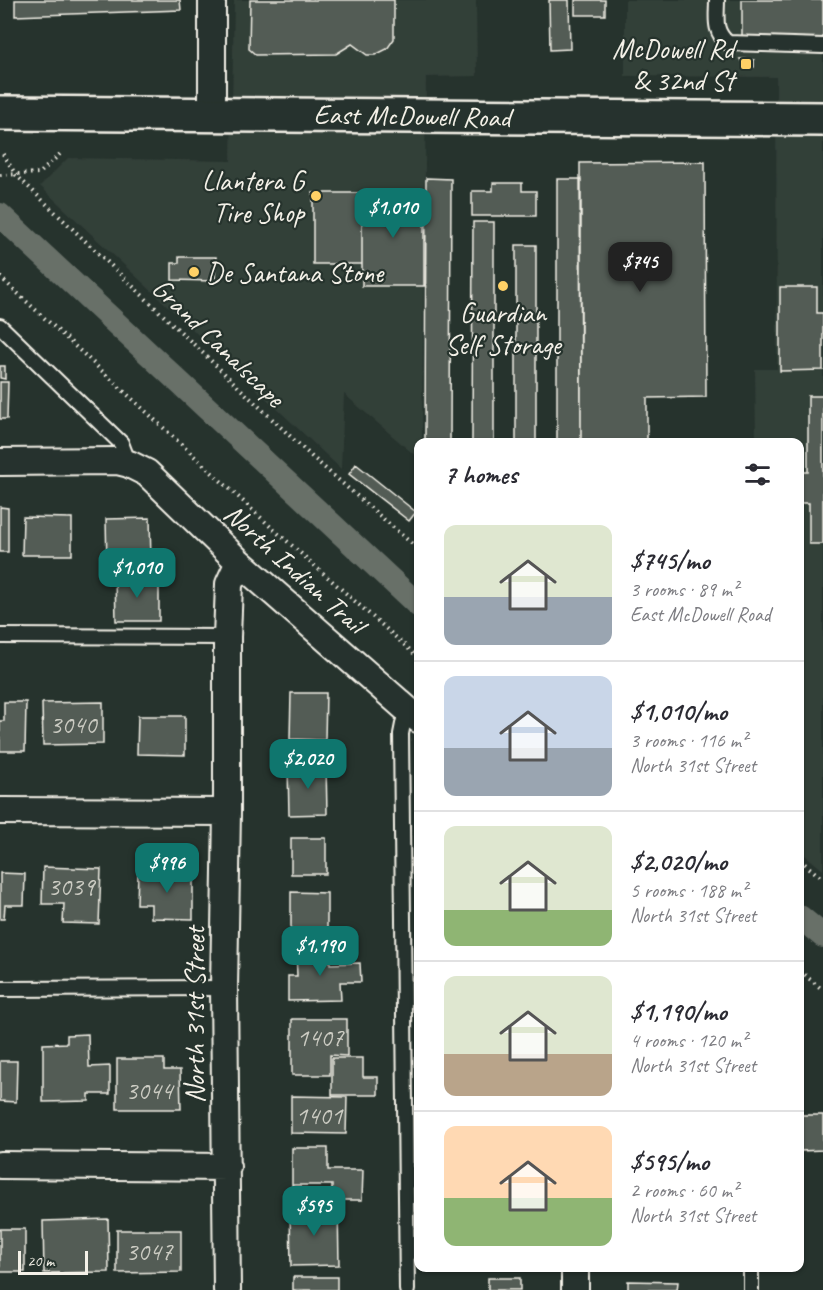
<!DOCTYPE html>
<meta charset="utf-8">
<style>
:root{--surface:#fff;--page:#f2f2f3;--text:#2b2b33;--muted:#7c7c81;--line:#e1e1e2;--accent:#0f766e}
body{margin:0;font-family:Caveat,sans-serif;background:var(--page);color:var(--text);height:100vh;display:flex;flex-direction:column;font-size:22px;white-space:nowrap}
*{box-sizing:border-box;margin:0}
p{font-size:20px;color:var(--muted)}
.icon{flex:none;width:33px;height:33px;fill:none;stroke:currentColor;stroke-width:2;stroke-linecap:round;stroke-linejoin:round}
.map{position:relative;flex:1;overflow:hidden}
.side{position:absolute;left:414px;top:438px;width:390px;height:834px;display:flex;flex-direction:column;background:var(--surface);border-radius:12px;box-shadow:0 2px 4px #0004}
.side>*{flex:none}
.scale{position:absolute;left:18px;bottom:15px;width:70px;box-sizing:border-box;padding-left:6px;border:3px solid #f4f1e8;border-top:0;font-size:16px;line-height:21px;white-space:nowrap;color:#f4f1e8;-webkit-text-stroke:4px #26332d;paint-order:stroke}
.price{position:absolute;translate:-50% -51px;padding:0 14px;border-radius:12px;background:var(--accent);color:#fff;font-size:20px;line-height:39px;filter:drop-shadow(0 2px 3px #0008)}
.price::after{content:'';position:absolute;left:50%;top:36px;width:18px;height:14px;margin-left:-9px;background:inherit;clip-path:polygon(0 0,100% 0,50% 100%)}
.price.selected{background:#222;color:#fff}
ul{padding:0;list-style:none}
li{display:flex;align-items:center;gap:18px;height:150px;padding:0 30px}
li+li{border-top:2px solid var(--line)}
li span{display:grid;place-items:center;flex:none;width:168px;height:120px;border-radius:12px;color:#555}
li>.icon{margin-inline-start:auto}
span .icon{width:72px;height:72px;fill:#fffc;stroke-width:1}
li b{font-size:26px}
h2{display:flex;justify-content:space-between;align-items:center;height:72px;padding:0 30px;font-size:26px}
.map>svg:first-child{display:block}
</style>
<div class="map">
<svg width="823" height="1290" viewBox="0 0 823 1290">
<rect width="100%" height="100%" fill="#26332d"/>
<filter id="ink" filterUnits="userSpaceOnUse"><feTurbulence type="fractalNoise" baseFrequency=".0167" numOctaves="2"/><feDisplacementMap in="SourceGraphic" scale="12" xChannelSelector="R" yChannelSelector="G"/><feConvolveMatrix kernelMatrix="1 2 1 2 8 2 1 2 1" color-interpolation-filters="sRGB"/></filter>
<g filter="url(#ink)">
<!-- built -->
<path fill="#333f39" d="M234 0H476L477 76 426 77 422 442H418V458L344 394 341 469 40 186 68 158 231 161Z
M625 0H823V870L800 851V442H756L755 369H777L776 77 625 76Z"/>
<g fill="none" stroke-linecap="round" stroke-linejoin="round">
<!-- canal -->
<path stroke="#676f68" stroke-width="24" d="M0 215 418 605
M800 917 823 936"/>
</g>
<!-- building -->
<path fill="#525c55" stroke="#f4f1e8" stroke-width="1.5" d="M15 0H180L181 10 15 16Z
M250 0H394V39L387 49 375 55H367L352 44 336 54 256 55 249 49Z
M549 0H569L570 49 550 50Z
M575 0H605V15H575Z
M742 0H823V39L742 40Z
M740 59 754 60V67L744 66Z
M705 162 706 397 647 398V442H581L580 163Z
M426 178 451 179 450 442H425Z
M557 179H581V442H557Z
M493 183H522V191H536V216H472V191H493Z
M424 192V286H362V193Z
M313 193H362V264H313Z
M473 222H494V442H472Z
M516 245H536V442H516Z
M179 257H216L215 281 172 280V263H179Z
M780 287H817V313H823V370L780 371Z
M0 366H5V379L0 378Z
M0 382H8L7 419H0Z
M808 396H823V544H809V503H800V460V472H808Z
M356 464 416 512 409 521 349 474Z
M0 507 8 508V552H0Z
M23 517 72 518V555H22Z
M150 518 151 562 107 563 106 519Z
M159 576V621H116L115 577Z
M291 693H326L325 740 290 739Z
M4 702H26L25 751H0V721H4Z
M103 702V744L43 745 42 703Z
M138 716H185V755L137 754Z
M326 765 327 814 289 815 288 766Z
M291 838H326V874H291Z
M43 867 101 869 99 924 63 923 64 904H42Z
M138 872H193V919L151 918V904H137Z
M0 873 25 874 24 905H5L4 919H0Z
M291 892 327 893V942H298V930H291Z
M296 951H330V964L360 963 361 982H340L341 1000 288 1001V976H297Z
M292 1019H347V1056L330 1055V1075H292Z
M88 1034 89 1067 110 1066V1094H89V1101L43 1102V1044L67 1043V1035Z
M332 1058H363V1077H378V1095H332Z
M117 1059H164V1070H180L181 1109H117Z
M0 1061H17L16 1102 0 1101Z
M291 1096 347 1097 346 1134 291 1133Z
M800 1115H823V1150L800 1151Z
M292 1148H328V1170H363L362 1200H332V1185H292Z
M412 1180H418V1204H413Z
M338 1208 339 1265 291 1266 290 1209Z
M108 1219 109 1272 44 1273 43 1221Z
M0 1229H25V1272H0Z
M117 1230H181V1272L117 1273Z
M293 1277H337V1290H293Z
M488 1278H520V1290H488Z
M628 1281 678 1282 677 1290H628Z"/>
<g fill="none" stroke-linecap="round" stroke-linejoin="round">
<!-- lane casing -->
<g stroke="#f4f1e8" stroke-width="18">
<path id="lane" d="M717 0C717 18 713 31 728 43L823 46
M0 326 121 443 129 464
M0 636 227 637
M406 709 401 734 407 1290
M0 989 224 988
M751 1290V1268"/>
</g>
<!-- street casing -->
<g stroke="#f4f1e8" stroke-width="30">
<path id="street" d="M212 114V0
M0 462 117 461 129 464 147 473 239 562 418 719
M0 811 227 812
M0 1165 227 1167
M227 1290 224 988 227 812V637L229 584 239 562
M575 1290V1268"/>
</g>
<!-- primary casing -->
<g stroke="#f4f1e8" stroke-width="38">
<path id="primary" d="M0 113 823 119"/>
</g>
<!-- path -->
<path stroke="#f4f1e8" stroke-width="4" stroke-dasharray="1.5 4.5" stroke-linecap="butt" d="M3 154 16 175 311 456 418 549
M0 175 40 173 60 154
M0 277 271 527 418 657
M800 860 823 879
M800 971 823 990"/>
<!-- lane -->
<use href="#lane" stroke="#26332d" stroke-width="14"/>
<!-- street -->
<use href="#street" stroke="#26332d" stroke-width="26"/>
<!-- primary -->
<use href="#primary" stroke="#26332d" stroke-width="33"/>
</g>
</g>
<!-- markers -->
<g fill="#ffd166" stroke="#26332d" stroke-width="2">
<rect x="740" y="58" width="12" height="12" rx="3"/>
<circle cx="316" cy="196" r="6"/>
<circle cx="194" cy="272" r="6"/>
<circle cx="503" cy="286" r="6"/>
</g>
<g text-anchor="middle" stroke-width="4.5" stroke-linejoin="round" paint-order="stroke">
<!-- number labels -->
<g font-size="26" fill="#ccccc3">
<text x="73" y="733">3040</text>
<text x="71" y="895">3039</text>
<text x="320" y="1046">1407</text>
<text x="149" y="1099">3044</text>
<text x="319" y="1124">1401</text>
<text x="149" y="1260">3047</text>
</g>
<!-- poi labels -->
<g font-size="28" fill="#f4f1e8" stroke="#26332d" text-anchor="end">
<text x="734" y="58">McDowell Rd<tspan x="734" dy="32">&amp; 32nd St</tspan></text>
<text x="304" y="190">Llantera G<tspan x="304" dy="32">Tire Shop</tspan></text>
<text x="206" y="282" text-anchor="start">De Santana Stone</text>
<text x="503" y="322" text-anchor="middle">Guardian<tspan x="503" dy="32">Self Storage</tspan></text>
</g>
<!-- street labels -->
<g font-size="28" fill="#f4f1e8" stroke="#26332d">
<text transform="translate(412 115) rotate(1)" y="10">East McDowell Road</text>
<text transform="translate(219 342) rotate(44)" y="10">Grand Canalscape</text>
<text transform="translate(295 568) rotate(42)" y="10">North Indian Trail</text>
<text transform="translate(194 1015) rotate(-90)" y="10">North 31st Street</text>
</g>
</g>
</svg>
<div class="scale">20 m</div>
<b class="price" style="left:393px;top:239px">$1,010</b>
<b class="price selected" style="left:640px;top:293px">$745</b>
<b class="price" style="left:137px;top:599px">$1,010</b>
<b class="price" style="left:308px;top:790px">$2,020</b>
<b class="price" style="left:167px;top:894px">$996</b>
<b class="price" style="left:320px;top:977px">$1,190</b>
<b class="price" style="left:314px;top:1237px">$595</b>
<section class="side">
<h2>7 homes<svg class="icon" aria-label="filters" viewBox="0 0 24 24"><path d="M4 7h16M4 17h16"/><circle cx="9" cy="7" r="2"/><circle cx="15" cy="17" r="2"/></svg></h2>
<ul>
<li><span style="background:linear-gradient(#dfe7d0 60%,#9aa5b1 0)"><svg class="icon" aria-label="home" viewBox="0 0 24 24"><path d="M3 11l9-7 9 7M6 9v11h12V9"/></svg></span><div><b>$745/mo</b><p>3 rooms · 89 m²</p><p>East McDowell Road</p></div></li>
<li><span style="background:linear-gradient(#c9d6e8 60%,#9aa5b1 0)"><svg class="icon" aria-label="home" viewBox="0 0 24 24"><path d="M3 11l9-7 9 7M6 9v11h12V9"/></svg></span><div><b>$1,010/mo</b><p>3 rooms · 116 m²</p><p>North 31st Street</p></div></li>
<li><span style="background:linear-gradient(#dfe7d0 70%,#8fb573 0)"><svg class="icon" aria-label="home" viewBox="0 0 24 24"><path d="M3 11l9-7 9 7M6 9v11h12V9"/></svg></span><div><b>$2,020/mo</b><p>5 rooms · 188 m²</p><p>North 31st Street</p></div></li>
<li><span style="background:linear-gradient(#dfe7d0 65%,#b9a48a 0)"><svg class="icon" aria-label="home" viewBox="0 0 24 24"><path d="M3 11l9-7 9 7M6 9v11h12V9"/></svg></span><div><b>$1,190/mo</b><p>4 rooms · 120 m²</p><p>North 31st Street</p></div></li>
<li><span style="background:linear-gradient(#ffd9b3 60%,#8fb573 0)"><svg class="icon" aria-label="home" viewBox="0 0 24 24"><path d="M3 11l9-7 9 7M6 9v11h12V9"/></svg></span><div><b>$595/mo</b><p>2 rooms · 60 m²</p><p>North 31st Street</p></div></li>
</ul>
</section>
</div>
